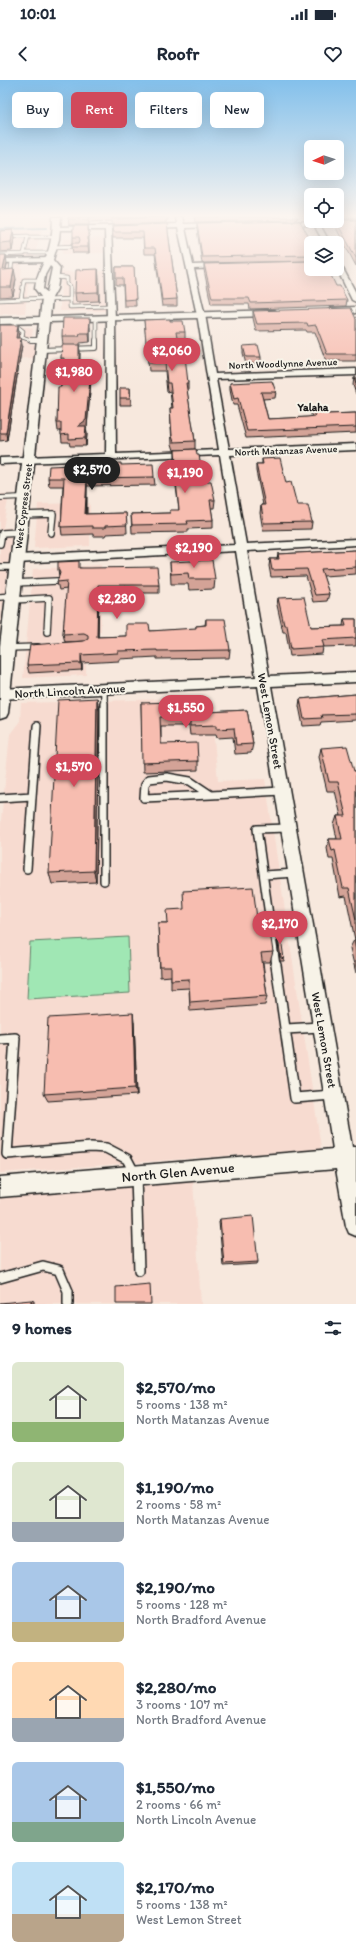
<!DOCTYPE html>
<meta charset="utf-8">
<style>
:root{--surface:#fff;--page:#f2f2f3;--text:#1f2937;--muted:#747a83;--accent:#d1495b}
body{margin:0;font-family:Itim,sans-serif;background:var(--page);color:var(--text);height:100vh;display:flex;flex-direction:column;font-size:15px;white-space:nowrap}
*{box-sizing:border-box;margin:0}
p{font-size:13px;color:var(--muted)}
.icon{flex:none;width:22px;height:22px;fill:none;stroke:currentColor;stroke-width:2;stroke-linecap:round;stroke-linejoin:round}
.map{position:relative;height:1224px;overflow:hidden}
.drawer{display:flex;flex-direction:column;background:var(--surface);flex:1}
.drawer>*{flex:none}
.top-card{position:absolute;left:12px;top:12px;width:332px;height:36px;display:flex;gap:8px}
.needle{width:26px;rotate:266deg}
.controls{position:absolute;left:304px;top:60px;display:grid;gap:8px}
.controls a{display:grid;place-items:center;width:40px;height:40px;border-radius:6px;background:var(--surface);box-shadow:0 4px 16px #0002;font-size:20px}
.price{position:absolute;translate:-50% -34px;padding:0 9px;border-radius:14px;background:var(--accent);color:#fff;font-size:13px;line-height:26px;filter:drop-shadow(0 1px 2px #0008)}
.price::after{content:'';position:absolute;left:50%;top:24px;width:12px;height:9px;margin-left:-6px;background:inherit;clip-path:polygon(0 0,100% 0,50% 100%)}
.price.current{background:#222;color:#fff}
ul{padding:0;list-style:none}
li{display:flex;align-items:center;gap:12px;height:100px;padding:0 12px}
li span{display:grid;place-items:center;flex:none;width:112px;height:80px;border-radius:6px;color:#555}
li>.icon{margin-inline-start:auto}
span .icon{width:48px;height:48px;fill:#fffc;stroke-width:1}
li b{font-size:17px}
h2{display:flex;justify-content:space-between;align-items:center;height:48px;padding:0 12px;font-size:17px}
.chip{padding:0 14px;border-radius:6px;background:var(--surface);box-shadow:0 4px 16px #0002;font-size:14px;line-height:36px}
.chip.current{background:var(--accent);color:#fff}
.status{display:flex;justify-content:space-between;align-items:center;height:28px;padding:0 20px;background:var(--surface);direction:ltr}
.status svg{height:11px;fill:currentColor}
header{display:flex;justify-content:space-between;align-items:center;height:52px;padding:0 12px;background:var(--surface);font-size:18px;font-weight:700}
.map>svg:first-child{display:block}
</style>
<div class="status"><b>10:01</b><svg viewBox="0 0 49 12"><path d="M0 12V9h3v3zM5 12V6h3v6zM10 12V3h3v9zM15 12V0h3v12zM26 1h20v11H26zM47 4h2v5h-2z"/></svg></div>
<header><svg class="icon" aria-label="back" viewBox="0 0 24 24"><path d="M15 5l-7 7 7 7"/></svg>Roofr<svg class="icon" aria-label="heart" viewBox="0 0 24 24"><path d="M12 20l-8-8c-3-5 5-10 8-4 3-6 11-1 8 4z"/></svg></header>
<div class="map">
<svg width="356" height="1224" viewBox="0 0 356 1224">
<rect width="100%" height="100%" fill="#f7e8dd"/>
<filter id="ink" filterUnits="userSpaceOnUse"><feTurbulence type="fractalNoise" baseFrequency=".025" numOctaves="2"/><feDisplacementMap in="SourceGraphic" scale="8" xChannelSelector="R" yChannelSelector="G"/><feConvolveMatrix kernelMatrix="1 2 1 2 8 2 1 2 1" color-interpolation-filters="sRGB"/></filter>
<g filter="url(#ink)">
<!-- built -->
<path fill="#f7dbd0" d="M33 137H53L52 144 50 147H31Z
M42 150 33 179 0 180V151Z
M107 158V173L62 174 63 159Z
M22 182 21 197H29L25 233 0 234V183Z
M108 191 109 231H60L61 192Z
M28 247 33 249 31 264H36L35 278 0 279V248Z
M0 414H9L3 448H13L0 547Z
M90 423V466L34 468 38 424Z
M101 485V551L86 552V595L23 598 33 489Z
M210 618 218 701 265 699 321 1067 319 1069 0 1093V750L10 654 20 641 21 623Z
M193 1101 201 1224H0V1117Z"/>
<!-- green -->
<path fill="#a0e7b4" stroke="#5e8268" d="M128 857 130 913 27 919 30 862Z"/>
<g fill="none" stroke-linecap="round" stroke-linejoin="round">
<!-- stream -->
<path stroke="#60899b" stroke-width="2" d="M0 149 47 148"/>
<!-- service-far4 casing -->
<g stroke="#1c1c1c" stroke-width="4.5">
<path id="service-far4" d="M0 157 28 156 24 174 0 175
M28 157H54
M52 167 78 166
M24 173H51
M10 197 12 181
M55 197 67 198V204L70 206V227L110 226
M21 219 24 200H39
M0 220 47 218
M47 220 70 219
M96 238V261
M9 240 23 251 22 257 31 260H42"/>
</g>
<!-- service-far3 casing -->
<g stroke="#1c1c1c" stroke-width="6">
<path id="service-far3" d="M31 260H42
M41 270 96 268V260
M0 418 24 417"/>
</g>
<!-- service-far2 casing -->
<g stroke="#1c1c1c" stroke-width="8">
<path id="service-far2" d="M22 435 53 434 51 453
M0 464 2 453 20 452
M0 487H16
M14 503 57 501
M0 517 12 516
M13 520 49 518 47 552
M8 568 38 567
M104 609V624"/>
</g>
<!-- service-far1 casing -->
<g stroke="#1c1c1c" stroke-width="10">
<path id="service-far1" d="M104 623V801
M167 697 190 701 211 715 144 718 145 704 149 699Z
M211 715 282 711
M0 718 32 716
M27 789 37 646
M264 795 296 793
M276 886 257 749 288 748"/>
</g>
<!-- service casing -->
<g stroke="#1c1c1c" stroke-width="12">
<path id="service" d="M276 885 295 1018 332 1015
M286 949 320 947
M0 959 15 958 7 1074 91 1067 106 1068 127 1079 136 1096 139 1191
M0 1198 43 1186 59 1190 68 1211V1224"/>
</g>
<!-- minor casing -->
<g stroke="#1c1c1c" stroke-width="3">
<path id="minor" d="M176 137H182L184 144 214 143 217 145 214 147 185 148 193 185 221 184 224 186 221 188 194 189 206 240 215 294 356 289V295L216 299 229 369 356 364V370L230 375 246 464 356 459V465L247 471 269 596 356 592V602L271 606 352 1067H356V1156L349 1153 346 1146 336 1089 0 1117V1097L333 1069 258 606 0 619V609L256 597 236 471 17 483 11 479 17 475 235 465 220 375 0 384V378L106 374 107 238 105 150H55V148L57 147 130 145 133 147 130 149H111L115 238 116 374 219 370 198 240 178 148 150 149 147 147 150 145 177 144Z
M356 140V144L320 145 330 163H324L314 145 284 146 281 144 284 142Z
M0 179 49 178 52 180 49 182 0 183Z
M337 181 340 183 356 213V222L352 220 337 189Z"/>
</g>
<!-- tertiary casing -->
<g stroke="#1c1c1c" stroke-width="3">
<path id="tertiary" d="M53 137H61L59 159 53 180 60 188 57 209 52 218 50 237 274 230 279 233 274 236 49 242 8 633 6 637 0 639V566L39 243 0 244V238L40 237 42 218 35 209C36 196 41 189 46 177 51 165 53 150 53 137ZM50 186 52 188 47 212 43 209 45 195Z
M356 227V233L331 234 326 231 331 228Z"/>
</g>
<!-- service-far4 -->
<use href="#service-far4" stroke="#f7f3e8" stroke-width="3"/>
<!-- service-far3 -->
<use href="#service-far3" stroke="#f7f3e8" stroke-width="4"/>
<!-- service-far2 -->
<use href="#service-far2" stroke="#f7f3e8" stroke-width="5.5"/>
<!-- service-far1 -->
<use href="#service-far1" stroke="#f7f3e8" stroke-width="7"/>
<!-- service -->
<use href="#service" stroke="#f7f3e8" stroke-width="9"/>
<!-- minor -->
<use href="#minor" fill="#f7f3e8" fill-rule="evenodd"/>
<!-- tertiary -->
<use href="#tertiary" fill="#f7f3e8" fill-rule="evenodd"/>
</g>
<!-- wall -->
<path fill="#d4a397" stroke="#1c1c1c" d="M68 137H168V140H166V143L112 145V141L89 142V145H69Z
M194 137H298V138H297L296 140 195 142Z
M337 137H356V139H337Z
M356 140V186L335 146 336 141Z
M197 143 311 163V181L202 183 197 149Z
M167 144 177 219V226H162L155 174H144L143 158H113L112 146Z
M88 146 89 173H73L72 167 73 163V157Z
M13 150 14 159 12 171 0 172V151Z
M0 175 7 184 6 190 16 199 13 216 0 217Z
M204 184 336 206 347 220 346 226 250 229 249 224H211L204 190Z
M116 187H134L136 226H124L123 205H116Z
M98 189 99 221 76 222 75 213Z
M253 231 356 239V281H326L315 252H307L306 250 256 251 253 238Z
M144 240 170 241 185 252V260H177L180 276 188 303V311H187L195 361V369L174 370 172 364 170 328H172L170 311 167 312 165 291H149Z
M0 245 19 252 18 258 22 265 7 360 0 361Z
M90 247V262L80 263V265H79L80 272V281H92V288L87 347 86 348 87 354 86 366H70L69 362H62L61 351H58L57 343 63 286H62L61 278 63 265 62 256Z
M243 266 261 277V284H246L243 273Z
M354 298H356V314L353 305Z
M230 303 276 312 275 318 263 319 268 339 312 337 311 335 312 328 328 334 356 333V353L246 358 237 325H233L230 310Z
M130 308 131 325H120V318Z
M175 370 197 375 203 401 215 420 214 428H211L213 440V448L188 449V452L132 453 131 434 170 433 179 430 174 391V383H175Z
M262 379 286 403 297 425 312 442 311 449 263 450 260 433 261 425H263L256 391V384H262Z
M121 385 154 397 155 405 87 406V434L126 433 127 453 106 454 105 456H93V454L62 455 61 447 63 406H49L48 398Z
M356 470V494L323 496 329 514 327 521 313 522 306 496 271 497 269 486 270 479H277L278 474Z
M170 482 215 499 214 509 189 510 188 504H171Z
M80 488 159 505V513H99L98 557 126 556 150 551 196 549V546L205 545 206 539 230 570 229 578 157 579V577L119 579V581L82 583V590L29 593 27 585 85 561 65 562 63 554 67 509 59 510 57 502 59 497 58 489Z
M278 518 311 547 343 546 344 539H356V566L323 567 322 574 290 576 286 552H283L277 525Z
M356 614V640L321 642 320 645 303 646 299 626 300 619Z
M141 623 208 632 247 630 253 664 251 673 235 674 233 657 217 658 216 655H190L189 646H161V664L198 681V690L143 692Z
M99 631 96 802 52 804 49 793Z
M321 668 354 691H356V893L350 868 354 860H355L346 816 340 817 333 779H329L327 768 329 759H337L334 745 337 736H341L335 711H327L319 677Z
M158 843H168L258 846 273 872 270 882H263L267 916 265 925 190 931 189 908 171 909V896L160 897Z
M277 851 284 879V881H280L277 854Z
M134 942 137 1015 48 1021 44 1014Z
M220 1139 258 1182 257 1184 223 1186 219 1142Z"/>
<!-- shaded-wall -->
<path fill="#ad847b" stroke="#1c1c1c" d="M88 146 89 152V173L88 167Z
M13 150 14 159 12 171 11 162Z
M6 175 7 184 4 199 3 190Z
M14 189 16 199 13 216 11 207Z
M98 189 99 198V221L98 212Z
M90 238V262L89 253Z
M18 245 19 252 17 265 16 258Z
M21 258 22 265 7 360 6 353Z
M79 265 80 272 79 288Z
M92 281V288L87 347 86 348 87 354 86 366 85 358 78 346Z
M87 398V406L86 442 85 434Z
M98 505 99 513 98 565 97 557Z
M81 575 82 583V590L81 583Z
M97 618 99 631 96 802 94 791Z
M133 933 134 942 137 1015 135 1008Z
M31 1220 34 1221V1224H31Z"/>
<!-- building -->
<path fill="#f7bdb0" stroke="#1c1c1c" d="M68 137H89V140L68 139Z
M112 137H165L112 139Z
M337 140H356V178L336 141Z
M300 141 312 163H311V175L202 177 197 143Z
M167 144 177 219 162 220 155 168H144L143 152H113L112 146Z
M73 146H88V167H72V163H79L80 160 79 157H73Z
M13 150 11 162 0 163V151Z
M0 175H6L3 190 14 189 11 207H0Z
M311 181V189H328L336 206H340L347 220 251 223 249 218H212L204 184Z
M116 187H134L136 219 124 220 123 198H116Z
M98 189V212L75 213 76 190Z
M351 228 356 239V274H327L316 245 308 246 307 243 257 244 253 231Z
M63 238H90L89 253H80L79 256H62Z
M170 239V241H183L185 252H176L180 276H185L188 303H186L195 361 174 362 172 356 170 328H173L170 303H167L165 283H148L144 240Z
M0 245H18L16 258H21L6 353H0Z
M62 265H79V281H92L86 340 78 346H86L85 358 69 359V354L61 355V343H57L58 307H61L64 278H61Z
M258 265 261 277H246L243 266Z
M354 298H356V304Z
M272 301 276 312H261L268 339 307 337 315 336 312 328 325 327 328 334 356 333V347L247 351 238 318 234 319 230 303Z
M120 308H130V318H120Z
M196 369 197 375H199L203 401H211L215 420H210L213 440 187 441 188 444 132 445 131 434 170 433V430H179L174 383H176L175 370Z
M280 378 286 403 291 402 297 425H308L312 442 264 443 261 425H265L256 384H263L262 379Z
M121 383V385L153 384 154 397 87 398 85 434 126 433 127 445 105 446V448H92V446L61 447 64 398H48L49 386Z
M356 470V487L321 489 329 514 315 515 307 489 272 490 270 479H279L278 474Z
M212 480 215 499H189L188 493 171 494 170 482Z
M79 481V488H90L157 487 159 505H98L97 557 126 556V544H149L150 551 196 548V546L206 545V539H225L230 570 157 571V570L118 571V573L81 575V583L27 585 30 565 84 561 88 559V555L84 553 63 554 67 501 57 502 60 493 58 489V482Z
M304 517 311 547 346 546 344 539H356V558L322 560 324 567 291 569 287 545H284L278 518Z
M356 614V634L321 635 322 638 304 639 300 619Z
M97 618 94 791 49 793 58 620Z
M207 621 208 632 247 630 253 664 236 665 234 648 217 649V645L190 646V636L160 637 161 664 197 663 198 681 142 683 141 623Z
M347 666 354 691H356V840L349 808H343L335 770 332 771 329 759H342L337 736H346L338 702H329L321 668Z
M253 807 258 846 269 845 273 872 261 873 267 916 190 922 189 899 171 900V887H160L158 843H168L167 830 184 829 183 811Z
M277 851H280L284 879 281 878Z
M354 860H356V871Z
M133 933 135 1008 44 1014 48 938Z
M253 1136 258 1182 224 1184 220 1139Z
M150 1204 151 1224H116V1207Z
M31 1220V1224H0V1223Z"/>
</g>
<!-- sky -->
<linearGradient id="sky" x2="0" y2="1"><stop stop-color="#83c0eb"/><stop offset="0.44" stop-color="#fbf5f0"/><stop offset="1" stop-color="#fbf5f0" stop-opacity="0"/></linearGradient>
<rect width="356" height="308" fill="url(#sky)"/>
<g text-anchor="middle" stroke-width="4" stroke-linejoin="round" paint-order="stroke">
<!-- far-street labels -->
<g font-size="10" fill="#1c1c1c" stroke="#f7f3e8">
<text transform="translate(283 283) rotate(-2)" y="4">North Woodlynne Avenue</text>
<text transform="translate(286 370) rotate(-2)" y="4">North Matanzas Avenue</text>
<text transform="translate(23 426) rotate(-83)" y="4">West Cypress Street</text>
</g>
<!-- far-neighbourhood labels -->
<g font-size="11" font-weight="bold" fill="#1c1c1c" stroke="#f7f3e8">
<text x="313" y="331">Yalaha</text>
</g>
<!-- street labels -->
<g font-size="12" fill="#1c1c1c" stroke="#f7f3e8">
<text transform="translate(70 611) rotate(-3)" y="4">North Lincoln Avenue</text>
<text transform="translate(270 641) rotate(80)" y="4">West Lemon Street</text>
<text transform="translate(324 960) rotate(80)" y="4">West Lemon Street</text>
</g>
<!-- near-street labels -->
<g font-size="14" fill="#1c1c1c" stroke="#f7f3e8">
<text transform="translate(178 1092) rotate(-5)" y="5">North Glen Avenue</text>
</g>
</g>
</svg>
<div class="controls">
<a><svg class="needle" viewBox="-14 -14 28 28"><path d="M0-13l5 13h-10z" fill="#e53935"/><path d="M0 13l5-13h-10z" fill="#747a83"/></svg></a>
<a><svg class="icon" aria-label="locate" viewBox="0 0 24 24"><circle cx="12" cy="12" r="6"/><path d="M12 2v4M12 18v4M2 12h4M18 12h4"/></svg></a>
<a><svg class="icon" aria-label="layers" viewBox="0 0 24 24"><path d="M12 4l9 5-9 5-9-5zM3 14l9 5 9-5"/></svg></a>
</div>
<b class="price" style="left:172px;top:292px">$2,060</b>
<b class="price" style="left:74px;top:313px">$1,980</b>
<b class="price current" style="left:92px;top:411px">$2,570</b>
<b class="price" style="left:185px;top:414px">$1,190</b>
<b class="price" style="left:194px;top:489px">$2,190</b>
<b class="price" style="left:117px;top:540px">$2,280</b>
<b class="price" style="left:186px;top:649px">$1,550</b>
<b class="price" style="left:74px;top:708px">$1,570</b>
<b class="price" style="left:280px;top:865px">$2,170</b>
<div class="top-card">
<a class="chip">Buy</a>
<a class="chip current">Rent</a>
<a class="chip">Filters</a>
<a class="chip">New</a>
</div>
</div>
<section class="drawer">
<h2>9 homes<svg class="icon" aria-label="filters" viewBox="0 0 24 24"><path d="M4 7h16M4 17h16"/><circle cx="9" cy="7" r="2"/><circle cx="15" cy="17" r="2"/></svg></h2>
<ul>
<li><span style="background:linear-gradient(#dfe7d0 75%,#8fb573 0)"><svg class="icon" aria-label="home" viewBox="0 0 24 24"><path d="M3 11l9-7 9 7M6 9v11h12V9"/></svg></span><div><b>$2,570/mo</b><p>5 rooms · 138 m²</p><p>North Matanzas Avenue</p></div></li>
<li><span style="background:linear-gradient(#dfe7d0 75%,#9aa5b1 0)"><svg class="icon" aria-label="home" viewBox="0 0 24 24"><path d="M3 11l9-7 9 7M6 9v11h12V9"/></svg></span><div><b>$1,190/mo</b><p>2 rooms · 58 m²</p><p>North Matanzas Avenue</p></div></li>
<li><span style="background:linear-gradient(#a9c7e8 75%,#c2b280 0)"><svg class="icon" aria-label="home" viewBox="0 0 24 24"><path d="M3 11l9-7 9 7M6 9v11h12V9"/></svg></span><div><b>$2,190/mo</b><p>5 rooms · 128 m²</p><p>North Bradford Avenue</p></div></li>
<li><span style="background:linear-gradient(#ffd9b3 70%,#9aa5b1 0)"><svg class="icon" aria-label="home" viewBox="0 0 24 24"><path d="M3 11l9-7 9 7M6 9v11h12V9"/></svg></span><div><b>$2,280/mo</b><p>3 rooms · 107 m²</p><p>North Bradford Avenue</p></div></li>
<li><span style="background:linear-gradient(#a9c7e8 75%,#7fa58c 0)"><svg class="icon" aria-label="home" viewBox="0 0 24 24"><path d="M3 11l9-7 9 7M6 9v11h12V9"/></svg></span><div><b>$1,550/mo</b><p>2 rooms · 66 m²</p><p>North Lincoln Avenue</p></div></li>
<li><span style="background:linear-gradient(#bfe0f5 65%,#b9a48a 0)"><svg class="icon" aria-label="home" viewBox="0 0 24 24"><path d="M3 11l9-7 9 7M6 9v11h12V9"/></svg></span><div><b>$2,170/mo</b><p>5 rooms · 138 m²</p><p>West Lemon Street</p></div></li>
</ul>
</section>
